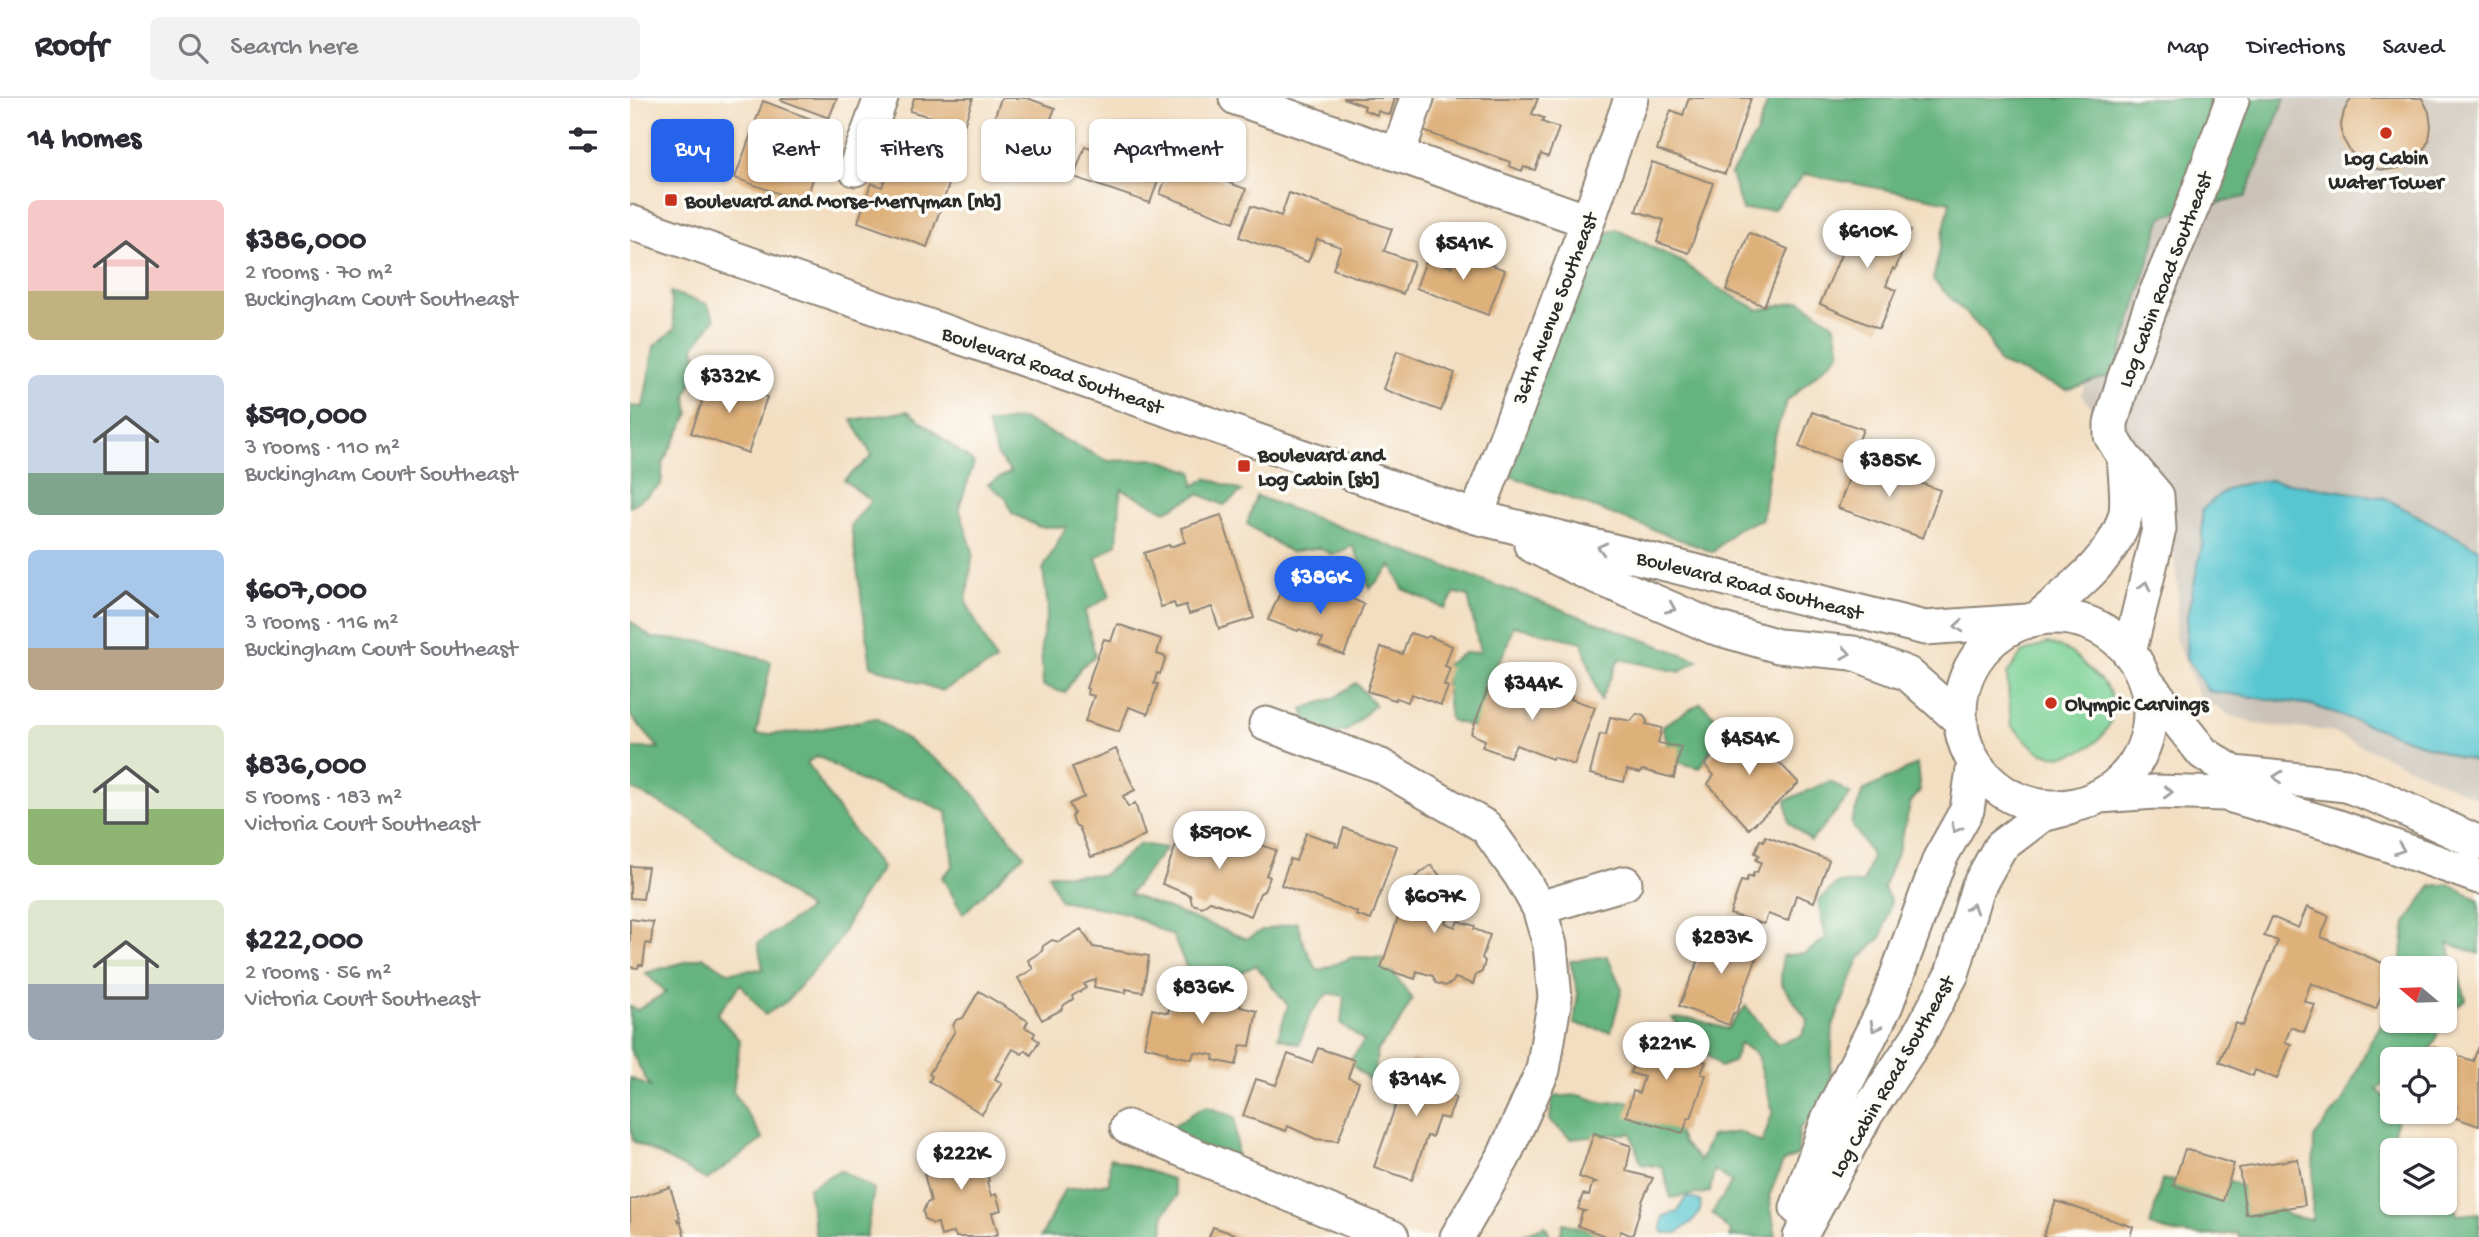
<!DOCTYPE html>
<meta charset="utf-8">
<style>
:root{--surface:#fff;--page:#f2f2f3;--text:#2b2b33;--muted:#7c7c81;--line:#e1e1e2;--accent:#2563eb}
body{margin:0;font-family:"Gochi Hand",sans-serif;background:var(--page);color:var(--text);height:100vh;display:flex;flex-direction:column;font-size:26px;white-space:nowrap}
*{box-sizing:border-box;margin:0}
p{font-size:23px;color:var(--muted)}
.icon{flex:none;width:38px;height:38px;fill:none;stroke:currentColor;stroke-width:2;stroke-linecap:round;stroke-linejoin:round}
.map{position:relative;flex:1;overflow:hidden}
.panel{display:flex;flex-direction:column;background:var(--surface);width:630px}
.panel>*{flex:none}
.guide{position:absolute;left:21px;top:21px;width:665px;height:63px;display:flex;gap:14px}
.needle{width:46px;rotate:289deg}
.controls{position:absolute;left:1750px;top:858px;display:grid;gap:14px}
.controls a{display:grid;place-items:center;width:77px;height:77px;border-radius:10px;background:var(--surface);box-shadow:0 2px 5px #0004;font-size:35px}
.price{position:absolute;translate:-50% -60px;padding:0 16px;border-radius:24px;background:#fff;color:#222;font-size:23px;line-height:46px;filter:drop-shadow(0 2px 4px #0008)}
.price::after{content:'';position:absolute;left:50%;top:42px;width:21px;height:16px;margin-left:-10px;background:inherit;clip-path:polygon(0 0,100% 0,50% 100%)}
.price.selected{background:var(--accent);color:#fff}
ul{padding:0;list-style:none}
li{display:flex;align-items:center;gap:21px;height:175px;padding:0 28px}
li span{display:grid;place-items:center;flex:none;width:196px;height:140px;border-radius:10px;color:#555}
li>.icon{margin-inline-start:auto}
span .icon{width:84px;height:84px;fill:#fffc;stroke-width:1}
li b{font-size:30px}
h2{display:flex;justify-content:space-between;align-items:center;height:84px;padding:0 28px;font-size:30px}
.tag{padding:0 24px;border-radius:10px;background:var(--surface);box-shadow:0 2px 5px #0004;font-size:24px;line-height:63px}
.tag.selected{background:var(--accent);color:#fff}
header{display:flex;align-items:center;gap:42px;box-sizing:border-box;height:98px;padding:0 35px;background:var(--surface);border-bottom:2px solid var(--line)}
header strong{font-size:33px}
nav{display:flex;gap:38px;margin-inline-start:auto;font-size:24px}
.search{width:490px;height:63px;background:var(--page);display:flex;align-items:center;gap:18px;box-sizing:border-box;padding:0 24px;border-radius:10px;color:var(--muted);font-size:26px}
main{display:flex;flex:1;min-height:0}
.map>svg:first-child{display:block}
</style>
<header>
<strong>Roofr</strong>
<div class="search"><svg class="icon" aria-label="search" viewBox="0 0 24 24"><circle cx="10" cy="10" r="6"/><path d="M15 15l6 6"/></svg>Search here</div>
<nav><a>Map</a><a>Directions</a><a>Saved</a></nav>
</header>
<main>
<section class="panel">
<h2>14 homes<svg class="icon" aria-label="filters" viewBox="0 0 24 24"><path d="M4 7h16M4 17h16"/><circle cx="9" cy="7" r="2"/><circle cx="15" cy="17" r="2"/></svg></h2>
<ul>
<li><span style="background:linear-gradient(#f6c9c9 65%,#c2b280 0)"><svg class="icon" aria-label="home" viewBox="0 0 24 24"><path d="M3 11l9-7 9 7M6 9v11h12V9"/></svg></span><div><b>$386,000</b><p>2 rooms · 70 m²</p><p>Buckingham Court Southeast</p></div></li>
<li><span style="background:linear-gradient(#c9d6e8 70%,#7fa58c 0)"><svg class="icon" aria-label="home" viewBox="0 0 24 24"><path d="M3 11l9-7 9 7M6 9v11h12V9"/></svg></span><div><b>$590,000</b><p>3 rooms · 110 m²</p><p>Buckingham Court Southeast</p></div></li>
<li><span style="background:linear-gradient(#a9c7e8 70%,#b9a48a 0)"><svg class="icon" aria-label="home" viewBox="0 0 24 24"><path d="M3 11l9-7 9 7M6 9v11h12V9"/></svg></span><div><b>$607,000</b><p>3 rooms · 116 m²</p><p>Buckingham Court Southeast</p></div></li>
<li><span style="background:linear-gradient(#dfe7d0 60%,#8fb573 0)"><svg class="icon" aria-label="home" viewBox="0 0 24 24"><path d="M3 11l9-7 9 7M6 9v11h12V9"/></svg></span><div><b>$836,000</b><p>5 rooms · 183 m²</p><p>Victoria Court Southeast</p></div></li>
<li><span style="background:linear-gradient(#dfe7d0 60%,#9aa5b1 0)"><svg class="icon" aria-label="home" viewBox="0 0 24 24"><path d="M3 11l9-7 9 7M6 9v11h12V9"/></svg></span><div><b>$222,000</b><p>2 rooms · 56 m²</p><p>Victoria Court Southeast</p></div></li>
</ul>
</section>
<div class="map">
<svg width="1849" height="1139" viewBox="0 0 1849 1139">
<rect width="100%" height="100%" fill="#fdfcf7"/>
<filter id="ink" filterUnits="userSpaceOnUse"><feTurbulence type="fractalNoise" baseFrequency=".0143" numOctaves="2"/><feDisplacementMap in="SourceGraphic" scale="14" xChannelSelector="R" yChannelSelector="G"/><feConvolveMatrix kernelMatrix="1 2 1 2 8 2 1 2 1" color-interpolation-filters="sRGB"/></filter>
<filter id="wash" filterUnits="userSpaceOnUse"><feTurbulence type="fractalNoise" baseFrequency=".00686" numOctaves="4" result="noise"/><feDisplacementMap in="SourceGraphic" scale="28" xChannelSelector="R" yChannelSelector="G"/><feGaussianBlur stdDeviation="1.57" result="paint"/><feColorMatrix in="noise" values="0 0 0 0 0 0 0 0 0 0 0 0 0 0 0 0 0 1.4 0 .05"/><feComposite in="paint" operator="in"/></filter>
<g filter="url(#wash)">
<rect width="100%" height="100%" fill="#f3dec1"/>
<!-- industrial -->
<path fill="#cbc3b8" d="M1554 0H1849V701L1699 633 1632 627 1602 618 1570 600 1545 540 1548 492 1537 398 1451 297Z"/>
<!-- green -->
<path fill="#7cd195" stroke="#547e60" stroke-width="2" d="M1417 545C1440 551 1445 557 1461 573 1466 579 1476 586 1479 593 1497 632 1449 668 1413 655 1402 651 1391 636 1381 627L1377 576 1392 555Z"/>
<!-- forest -->
<path fill="#65b37e" stroke="#486f54" stroke-width="2" d="M1139 0H1655L1615 99 1532 118 1485 276 1437 292 1369 265 1356 236 1303 182 1320 104 1175 76 1144 111 1112 112 1101 76 1126 36Z
M986 131 1052 164 1088 190 1129 212 1171 203 1205 227 1210 255 1156 304 1142 347 1132 421 1106 431 1083 454 864 372 947 150Z
M40 194 77 206 85 221 64 249 69 269 56 297 59 316 33 364 31 387 0 409V308L13 309 24 248 45 231Z
M278 313 344 365 329 410 343 454 336 504 366 563 312 593 241 568 221 427 241 403 214 382 242 358 222 322Z
M392 321 478 363 527 361 563 374 564 388 577 380 612 393 594 407 569 396 536 413 491 391 487 446 466 460 480 498 455 513 465 558 451 569 435 595 413 588 411 547 418 510 413 471 436 429H409L382 415 376 400 358 386 381 374 368 359 357 326Z
M626 398 1068 562 1050 574 989 561 970 603 952 544 883 528 875 553 855 584 860 615 843 629 820 622 814 568 834 555 850 554 838 498 825 495 815 511 773 491 762 467 740 491 723 448 703 457 689 450 660 454 617 426Z
M0 523 22 540 80 544 141 564 126 637 173 634 246 620 329 678 394 757 333 816 312 779 323 768 317 714 291 702 231 683 188 658 177 664 215 722 252 770 229 803 206 847 157 903 135 917 111 886 87 916 110 943 103 993 133 1041 77 1082 3 1043 0 1024V980L20 989 0 951V908L7 912 36 894 15 875 73 859 98 874 133 871 128 845 179 811 60 721 0 690V650H29L0 617Z
M726 585 745 607 718 632 685 640 672 611 704 600Z
M1071 605 1091 624 1088 641 1070 670 1043 663 1032 628Z
M1287 666 1290 693 1281 704 1268 753 1253 789 1261 803 1252 838 1229 861 1203 928 1199 1004 1169 1031 1168 1057 1153 1064 1139 1098 1146 1139H1099L1101 1134 1082 1115 1102 1084 1084 1072 1080 1094 1041 1100 1032 1069 1011 1066 1001 1035 941 1041 920 1023 922 999 949 997 974 1005 998 1003 1016 1017 1042 1022 1053 1045 1070 1063 1081 1038 1110 1034 1132 1045 1143 1013 1127 957 1110 945 1103 964 1090 969 1042 920 1064 921 1097 931 1116 908 1147 946 1172 938 1178 923 1151 885 1152 858 1176 855 1196 840 1188 803 1208 785H1233L1242 758 1221 725 1233 693Z
M1200 683 1221 696 1181 743 1159 724 1156 702Z
M510 746 536 750 499 796 617 841 631 833 667 824 674 847 688 873 723 859 753 860 782 901 768 927 747 953 744 986 719 964 734 943 711 926 714 898 698 895 681 915 669 946 648 939 658 908 626 867 598 881 558 873 543 838 497 815 430 802 418 776 473 777Z
M1819 786 1849 802V856L1818 845 1836 901 1815 917V870H1770L1776 825 1801 788Z
M977 858 992 891 981 934 944 926 948 895 940 863Z
M1762 910V922H1811C1802 957 1799 961 1762 961V979L1746 991 1762 1006V1013H1768L1758 1067 1762 1076V1104H1815L1816 1082 1827 1117 1849 1115V1139H1610L1607 1135C1576 1139 1550 1139 1520 1128L1532 1082 1604 1084 1660 1118 1682 1122 1684 1040 1714 1001 1740 944Z
M575 1008 605 1019 607 1056 574 1071 562 1068 543 1028Z
M480 1060 542 1081 547 1098 534 1116 533 1139H411L434 1092 479 1085Z
M210 1072 244 1091 236 1139H186L178 1090Z
M933 1125 988 1139H930Z
M915 1128 921 1139H890V1138Z"/>
<!-- water -->
<path fill="#59c6d0" stroke="#42787e" stroke-width="2" d="M1640 382 1755 400 1849 451V664L1828 659 1681 607 1578 593 1556 559 1557 519 1572 448V412C1598 386 1605 387 1640 382Z
M1059 1099 1070 1103C1074 1118 1058 1127 1047 1135H1034L1031 1130 1033 1118 1048 1114 1054 1102Z"/>
<g id="blocks">
<!-- building -->
<path fill="#deb07a" d="M152 0H207L199 20 151 2Z
M284 0H343L323 62 290 52 301 19 280 13Z
M371 0H397L425 10 417 31 446 42 434 75 365 50 373 28 363 24Z
M713 0H774L773 3 765 0 760 17 748 13 747 17 734 12 735 8Z
M805 0H908L902 16 914 20 912 24 929 30 918 59 911 56 905 72 894 69 892 73 879 68 880 64 793 33Z
M1059 0H1121L1095 76 1027 52 1041 12 1053 17Z
M1721 0H1792L1799 14 1801 28 1799 42 1792 55 1782 64 1769 70 1755 72 1742 70 1729 63 1720 53 1713 41 1711 27 1714 13Z
M133 3 192 25 178 63 188 66 175 105 105 80Z
M489 28 541 46 520 105 444 79 455 48 479 56Z
M548 48 596 66 591 82 616 91 604 124 530 96Z
M266 51 324 72 297 149 228 124 241 85 252 89Z
M1022 64 1083 85 1059 155 1027 144 1034 122 1006 113Z
M659 95 762 131 754 153 784 164 773 196 703 171 711 149 687 141 678 164 609 139 621 108 651 118Z
M1230 112 1281 133 1265 172 1263 170 1256 188 1266 192 1249 231 1190 206Z
M1119 135 1158 151 1134 208 1096 192Z
M827 154 875 172 858 217 786 190 797 160 821 169Z
M767 253 825 275 811 313 753 291Z
M81 279 137 299 118 355 61 335Z
M1182 314 1233 331 1220 367 1169 349Z
M1226 362 1310 392 1293 440 1208 410Z
M591 417 624 520 589 531 582 509 559 516 556 507 546 510 544 505 531 509 514 455 539 447 540 449 555 444 551 430Z
M685 485 734 506 714 557 689 548 693 541 669 531 668 533 638 522 652 490 679 502Z
M487 526 531 541 527 556 536 559 530 576 527 575 524 586H528L518 616 499 609 489 634 455 623 464 598 457 596 458 591 456 590 474 541 481 543Z
M780 535 796 540 799 538 822 548 815 568 820 570 814 587 818 589 811 607 781 596 778 604 766 600 765 602 737 593 751 549 772 556Z
M877 578 894 584 892 590 924 600 926 592 942 597 941 601 965 609 944 667 923 659 922 661 886 647 880 659 852 649 855 642 841 636 860 584 874 589Z
M1007 616 1014 618 1017 623 1016 626 1032 630 1028 645 1051 649 1044 680 1012 672 1010 675 997 672 994 684 960 676 970 636 976 637 980 619 1001 623Z
M1113 627 1169 685 1119 731 1078 686 1084 677 1074 666Z
M486 651 505 692 493 698 498 709 505 705 515 737 491 749 461 759 449 729 445 727 442 719 444 715 439 706 454 699 442 669Z
M552 730 598 748 601 742 609 746 612 741 646 752 636 777 640 779 634 793 630 795 621 818 580 803 572 809 562 806 560 797 532 786Z
M714 730 767 748 741 822 726 817 727 814 651 787 660 761 666 763 676 735 706 745 705 748 708 749Z
M1135 738 1199 762 1184 804 1166 797 1158 823 1138 816 1134 826 1100 816 1111 783 1116 784 1118 778 1122 780 1124 774 1127 775 1131 764 1126 762 1129 757 1125 755 1130 742 1134 743Z
M801 767 833 805 819 816 815 825 825 829 828 823 845 828 844 831 860 837 852 860 855 863 852 874 846 877 843 886 825 880 822 885 815 888 806 885 803 878 787 873 785 881 751 870 780 783Z
M0 768 18 769 13 801 0 800Z
M1677 809 1699 818 1691 839 1762 869 1746 911 1681 885 1674 903 1685 907 1674 934 1661 929 1655 944 1661 946 1647 981 1625 972 1623 978 1589 964 1606 925 1613 928 1648 843 1634 838 1642 819 1668 830Z
M0 821 23 824 21 846 16 845 13 867H9L8 870 0 869Z
M1083 829 1131 848 1106 916 1103 915 1099 927 1049 908Z
M451 831 463 849 519 858 513 894 496 891V895L464 889 466 881 454 886 456 890 442 898 443 901 434 907 431 912 412 922 388 880 403 871 398 862 412 853 413 848 422 842 429 844Z
M544 889 611 902 610 909 627 913 620 948 611 947 606 967 583 962 584 957 564 954 562 961 537 956 538 954 514 948 522 911 538 915Z
M349 893 398 923 395 929 405 935 403 939 409 943 401 957 395 952 392 956 383 951 365 981 372 985 352 1016 299 983 302 978 299 976 325 933 323 928 326 922 333 920Z
M1022 931 1061 944 1056 959 1076 964 1071 976 1076 977 1061 1020H1058L1053 1035 996 1018 1003 993 1009 995 1014 979 1000 975 1012 944 1017 945Z
M1849 948V1028L1823 1019 1827 1008 1815 1003V961H1799L1804 949 1843 963Z
M688 950 724 962 718 980 729 984 708 1043 686 1041 658 1028 656 1033 613 1018 626 981 646 987 658 956 682 965Z
M782 961 827 977 820 998 826 999 818 1021 809 1019 802 1039 797 1038 782 1082 744 1069Z
M964 1035 1001 1048 996 1073 1023 1080 1013 1101 1003 1136 1000 1137 991 1133 989 1139H978L948 1128 952 1114 955 1113 948 1111 953 1096 959 1098 962 1086 966 1085 949 1079Z
M344 1037 359 1083 357 1084 361 1098 366 1096 371 1112 362 1115 368 1136 357 1139H326L324 1134 311 1138 308 1125 303 1126 295 1121 293 1113 297 1105 301 1103 294 1076 314 1070 307 1048Z
M1555 1051 1604 1066 1593 1103 1543 1087Z
M1668 1061 1675 1107 1616 1116 1609 1070Z
M40 1089 50 1120 47 1121 48 1124 50 1123 55 1139H0V1102Z
M1426 1103 1503 1129 1500 1139H1413Z
M583 1129 613 1139H579Z"/>
</g>
</g>
<g filter="url(#ink)">
<use href="#blocks" fill-opacity="0" stroke="#8f8476" stroke-width="2"/>
<g fill="none" stroke-linecap="round" stroke-linejoin="round">
<!-- minor casing -->
<g stroke="#8f8476" stroke-width="37">
<path id="minor" d="M606 0 958 123
M768 56 787 0
M225 71 251 0
M0 124 846 419 1295 530 1397 523
M846 419 958 123 1001 0
M901 447 949 471 1083 529 1148 548 1223 555 1278 576 1331 623
M1330 614a95 95 0 1 1 190 0a95 95 0 1 1-190 0Z
M1407 521C1439 493 1482 463 1495 419 1499 405 1495 375 1494 359
M1499 555 1529 431 1527 398 1494 359 1481 338V325L1494 281 1522 205 1564 105 1602 2
M1515 582 1573 655 1604 675 1716 687 1753 701 1849 745
M636 626 751 668 856 729 891 778 909 810 920 847 925 900 913 972 873 1060 827 1139
M1470 698 1525 694 1595 696 1706 728 1849 779
M909 810 995 785
M497 1029 762 1139
M1167 1110 1199 1019 1256 907 1310 760 1337 712 1344 665
M1170 1139 1237 1015 1288 939 1322 876 1348 789 1370 749 1412 717 1439 710"/>
</g>
<!-- minor -->
<use href="#minor" stroke="#fff" stroke-width="33"/>
</g>
<!-- one-way arrows -->
<defs><path id="oneway-chevron" d="M-2-3.5L2.5 0L-2 3.5" fill="none" stroke-width="1.6" stroke-linecap="round" stroke-linejoin="round" transform="scale(1.75)"/></defs>
<g stroke="#a0a0a0">
<use href="#oneway-chevron" transform="translate(972 450) rotate(-166)"/>
<use href="#oneway-chevron" transform="translate(1515 488) rotate(-76)"/>
<use href="#oneway-chevron" transform="translate(1041 510) rotate(24)"/>
<use href="#oneway-chevron" transform="translate(1329 528) rotate(176)"/>
<use href="#oneway-chevron" transform="translate(1216 555) rotate(8)"/>
<use href="#oneway-chevron" transform="translate(1648 679) rotate(-174)"/>
<use href="#oneway-chevron" transform="translate(1538 694) rotate(2)"/>
<use href="#oneway-chevron" transform="translate(1326 730) rotate(119)"/>
<use href="#oneway-chevron" transform="translate(1770 751) rotate(20)"/>
<use href="#oneway-chevron" transform="translate(1342 810) rotate(-73)"/>
<use href="#oneway-chevron" transform="translate(1245 929) rotate(117)"/>
</g>
</g>
<!-- markers -->
<g fill="#c8321e" stroke="#fdfcf7" stroke-width="2.5">
<circle cx="1756" cy="35" r="7"/>
<rect x="34" y="95" width="14" height="14" rx="3.5"/>
<rect x="607" y="361" width="14" height="14" rx="3.5"/>
<circle cx="1421" cy="605" r="7"/>
</g>
<g text-anchor="middle" stroke-width="7" stroke-linejoin="round" paint-order="stroke">
<!-- poi labels -->
<g font-size="21" font-weight="bold" fill="#2b2b2b" stroke="#fdfcf7" text-anchor="start">
<text x="1756" y="66" text-anchor="middle">Log Cabin<tspan x="1756" dy="24">Water Tower</tspan></text>
<text x="55" y="109">Boulevard and Morse-Merryman [nb]</text>
<text x="628" y="363">Boulevard and<tspan x="628" dy="24">Log Cabin [sb]</tspan></text>
<text x="1435" y="612">Olympic Carvings</text>
</g>
<!-- street labels -->
<g font-size="21" fill="#2b2b2b" stroke="#fdfcf7">
<text transform="translate(1534 181) rotate(-69)" y="7">Log Cabin Road Southeast</text>
<text transform="translate(924 210) rotate(-69)" y="7">36th Avenue Southeast</text>
<text transform="translate(423 271) rotate(19)" y="7">Boulevard Road Southeast</text>
<text transform="translate(1120 486) rotate(14)" y="7">Boulevard Road Southeast</text>
<text transform="translate(1261 978) rotate(-60)" y="7">Log Cabin Road Southeast</text>
</g>
</g>
</svg>
<div class="controls">
<a><svg class="needle" viewBox="-14 -14 28 28"><path d="M0-13l5 13h-10z" fill="#e53935"/><path d="M0 13l5-13h-10z" fill="#7c7c81"/></svg></a>
<a><svg class="icon" aria-label="locate" viewBox="0 0 24 24"><circle cx="12" cy="12" r="6"/><path d="M12 2v4M12 18v4M2 12h4M18 12h4"/></svg></a>
<a><svg class="icon" aria-label="layers" viewBox="0 0 24 24"><path d="M12 4l9 5-9 5-9-5zM3 14l9 5 9-5"/></svg></a>
</div>
<b class="price" style="left:1237px;top:172px">$610K</b>
<b class="price" style="left:833px;top:184px">$541K</b>
<b class="price" style="left:99px;top:317px">$332K</b>
<b class="price" style="left:1259px;top:401px">$385K</b>
<b class="price selected" style="left:690px;top:518px">$386K</b>
<b class="price" style="left:902px;top:624px">$344K</b>
<b class="price" style="left:1119px;top:679px">$454K</b>
<b class="price" style="left:589px;top:773px">$590K</b>
<b class="price" style="left:804px;top:837px">$607K</b>
<b class="price" style="left:1091px;top:878px">$283K</b>
<b class="price" style="left:572px;top:928px">$836K</b>
<b class="price" style="left:1036px;top:984px">$221K</b>
<b class="price" style="left:786px;top:1020px">$314K</b>
<b class="price" style="left:331px;top:1094px">$222K</b>
<div class="guide">
<a class="tag selected">Buy</a>
<a class="tag">Rent</a>
<a class="tag">Filters</a>
<a class="tag">New</a>
<a class="tag">Apartment</a>
</div>
</div>
</main>
